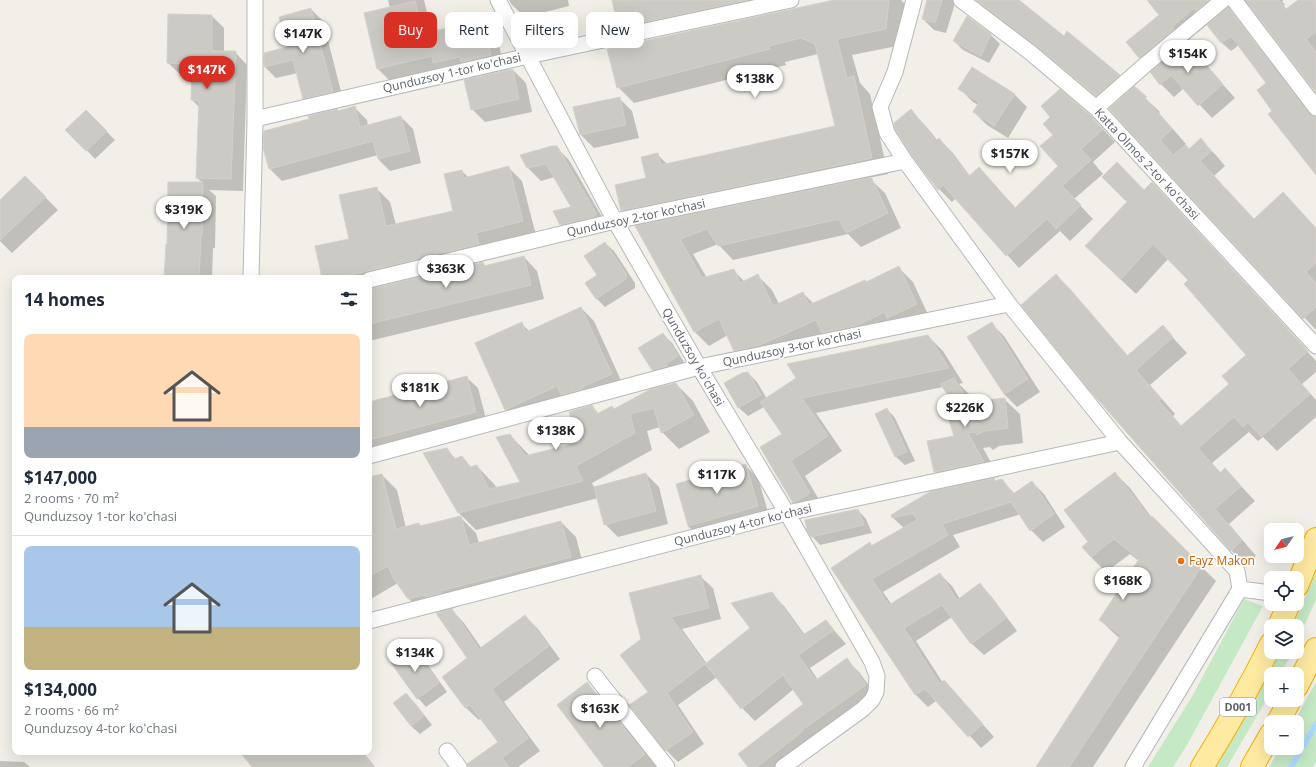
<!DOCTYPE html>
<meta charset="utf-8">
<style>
:root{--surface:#fff;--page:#f6f6f7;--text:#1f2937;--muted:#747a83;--line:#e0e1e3;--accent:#d93025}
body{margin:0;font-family:"Open Sans",sans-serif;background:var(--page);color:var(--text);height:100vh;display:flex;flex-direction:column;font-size:15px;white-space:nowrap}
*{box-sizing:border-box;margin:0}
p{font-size:13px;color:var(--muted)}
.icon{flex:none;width:22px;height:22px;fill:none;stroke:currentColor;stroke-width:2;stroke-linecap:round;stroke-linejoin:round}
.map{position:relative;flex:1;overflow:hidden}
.sheet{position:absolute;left:12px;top:275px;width:360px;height:480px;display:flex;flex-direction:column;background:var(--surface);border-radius:8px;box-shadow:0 4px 16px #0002}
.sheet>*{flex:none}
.hud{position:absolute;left:384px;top:12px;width:380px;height:36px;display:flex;gap:8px}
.needle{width:26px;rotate:235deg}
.tools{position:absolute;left:1264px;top:523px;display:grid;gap:8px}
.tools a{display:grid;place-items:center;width:40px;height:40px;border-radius:8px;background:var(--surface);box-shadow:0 4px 16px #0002;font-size:20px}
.price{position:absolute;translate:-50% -34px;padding:0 9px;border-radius:14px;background:#fff;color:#222;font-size:13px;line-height:26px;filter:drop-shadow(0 1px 2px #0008)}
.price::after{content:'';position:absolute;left:50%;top:24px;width:12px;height:9px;margin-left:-6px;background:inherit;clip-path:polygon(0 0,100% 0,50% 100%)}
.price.current{background:var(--accent);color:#fff}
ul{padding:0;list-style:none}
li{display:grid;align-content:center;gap:8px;height:212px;padding:0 12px}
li+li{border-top:1px solid var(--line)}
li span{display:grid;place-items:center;height:124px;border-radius:8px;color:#555}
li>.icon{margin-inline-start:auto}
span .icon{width:72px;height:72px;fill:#fffc;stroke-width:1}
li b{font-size:17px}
h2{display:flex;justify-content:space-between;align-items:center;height:48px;padding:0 12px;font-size:17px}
.chip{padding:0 14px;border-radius:8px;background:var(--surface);box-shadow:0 4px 16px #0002;font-size:14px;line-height:36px}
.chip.current{background:var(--accent);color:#fff}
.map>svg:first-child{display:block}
</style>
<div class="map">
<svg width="1316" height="767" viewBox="0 0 1316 767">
<rect width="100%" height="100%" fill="#f1efe8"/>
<!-- green -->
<path fill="#c5e8c5" d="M1316 571V600L1297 641V626H1293Z
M1244 599 1263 606 1187 745 1173 767H1148L1193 695Z
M1280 652H1292L1281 674H1271V692L1227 767H1215Z
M1316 682V762L1313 767H1269L1280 748H1297V722H1294Z"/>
<!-- shadow -->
<path fill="#0003" d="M388 0H424L432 33 484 22 497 35 504 68 391 82 378 69 365 14 390 8Z
M509 0H568L569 6 525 17 511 4Z
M613 0H784L633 41 619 27Z
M840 0H901L906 5 902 45 852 55 860 83 870 94 888 174 869 178 885 193 901 228 861 247 848 234 733 260 718 244 693 254 707 278 733 270 745 282 758 276 772 290 779 304 803 293 814 304 865 281 867 282 899 268 913 282 930 319 750 364 735 350 728 335 709 346 695 332 636 227 638 226 622 210 647 179 657 154 667 164 836 127 818 54 785 62 786 65 634 103 618 87Z
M929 0H956L946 33 934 30 923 19Z
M973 0H1013L1064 37 1068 33 1120 75 1130 86 1107 106 1049 57 987 10 979 2Z
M1148 0H1284L1282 1 1285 5 1266 22 1251 6 1232 7 1229 10 1245 28 1241 32 1250 38 1265 53 1316 118V173L1274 111 1268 83 1239 45 1231 51 1222 43 1208 24 1186 42 1188 44 1187 45 1235 98 1212 118 1184 88 1174 97 1161 84 1152 73 1153 71 1140 58 1127 42 1161 15Z
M1299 0H1316V91L1266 26Z
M311 9 323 21 344 103 316 110 304 98 298 73 276 78 265 67V54L288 48Z
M212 16 224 28V52H235L247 65 243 191 209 190 216 196 215 248H213L212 278H165L168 245 169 183H203L197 178 200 108 192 100 193 76 181 75 168 63Z
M967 17 991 35 1000 44 989 63 963 50 954 41Z
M513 70 526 83 532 112 485 122 472 109Z
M1134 88 1160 112 1159 113 1186 144 1185 145 1189 150 1200 140 1215 154 1225 166 1214 176 1254 220 1283 193 1316 228V330L1110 109Z
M960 89 1014 94 1027 107 1008 138 987 125 974 112 978 105 973 102Z
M619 98 632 111 639 138 594 148 581 135 574 108Z
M355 108 367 120 368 126 401 117 413 129 421 163 390 171 378 159V155L282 181 270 169 310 119Z
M86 111 115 140 95 159 67 130Z
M911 111 924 124 938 141 939 139 952 152 970 176 979 168 1016 208 1103 129 1115 142 1093 162 1103 174 1074 199 1093 219 1070 241 1060 231 1019 268 956 198 952 202 939 189Z
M556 147 569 160 608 227 574 237 561 224 573 208 555 177 541 181 528 168Z
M508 167 522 181 536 235 381 285 375 288 482 263 486 266 524 257 537 271 544 299 369 341V278H323L350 240 376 188 390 202 396 225 454 212 462 171 468 177Z
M38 190 58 210 12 253 0 241V201Z
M1144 191 1167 198 1316 361V372L1302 384 1316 400V417L1277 451 1263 437 1258 441 1249 432 1212 463 1221 473 1225 469 1255 501 1229 524 1256 556 1246 565 1231 550 1056 275 1071 290 1128 356 1162 326 1187 353 1150 385 1175 414 1173 416 1182 427 1231 384 1247 355 1189 280 1168 259 1136 294 1101 261Z
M605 243 614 251 635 283V288L605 307 596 298 598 275Z
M581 308 594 321 624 387 519 422 506 409 521 323 529 331Z
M991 323 1004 336 1040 392 1017 407 1004 394 969 338Z
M663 334 672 343 686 365 662 379 653 370Z
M928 336 943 351 963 383 959 384 969 394 974 402 1004 399 1020 414 1023 443 999 446 993 450 990 447 983 448 999 477 992 478 996 481 1002 480 1015 494 1032 482 1044 494 1065 527 1043 542 1031 530 1021 514 953 535 960 547 883 592 892 605 940 574 952 586 960 599 980 584 991 596 1017 631 984 655 972 644 952 617 916 641 943 683 944 682 956 694 994 737 981 748 937 700 928 707 916 695 832 569 870 544 873 546 904 528 893 518 951 488 935 472 928 442 955 436 949 399 955 405 956 404 943 387 816 413 842 451 805 476 824 508 808 517 793 502 783 435 764 407 748 416 739 408 725 384 748 373 757 382 767 399Z
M466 377 478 388 487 423 369 454V403Z
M676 384 693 401 710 432 679 449 662 432 660 427 647 431 652 450 592 483 594 487 646 474 659 487 668 524 618 537 605 524 598 498 476 530 459 513 446 449 456 459 462 457 472 468 477 466 494 484 497 488 521 483 510 435 530 456 581 443 592 406 599 414 612 407 615 410Z
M887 409 895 418 915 461 905 465 896 457 876 414Z
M745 465 758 478 770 519 701 539 688 526Z
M1115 473 1130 488 1152 518 1216 581 1093 767H1037L1120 639 1100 620 1139 561 1130 554 1106 572 1091 557 1090 542Z
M382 475 397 490 406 528 419 524 421 526 461 518 476 533 479 543 561 522 576 537 585 572 454 606 455 608 451 609 464 623 482 649 525 616 538 629 560 659 504 702 540 751 518 767H468L499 743 481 718 479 720 466 708 443 677 468 659 441 613 439 610 424 614 409 599 398 583 369 600V478Z
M858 510 866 519 872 533 820 545 812 536Z
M701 577 713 588 721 619 682 629 707 664 751 629 771 593 784 606 805 635 826 621 846 644 810 668 818 680 847 660 859 672 878 698 787 767H749L805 704 794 689 755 721 742 708 717 677 678 705 704 744 678 762 666 750 650 692 642 639Z
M413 648 422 657 447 692 426 707 418 698 392 663Z
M587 684 599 696 616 718 627 729 657 767H605Z
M406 694 415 703 432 725 420 734 411 726 394 703Z
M242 752H365L364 753 375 767H253Z
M0 761 24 762 30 767H0Z"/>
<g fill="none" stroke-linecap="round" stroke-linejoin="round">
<!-- stream -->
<path stroke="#aadaff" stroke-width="5.5" d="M1291 767 1316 724"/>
</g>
<!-- building -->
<path fill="#cccac5" stroke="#d6d1c6" d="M612 0H748L618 28Z
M834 0H889L886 29 837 39 847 78 854 76 872 158 621 211 615 185 646 178 641 157 658 153 661 165 835 126 815 44 801 38 769 46 770 49 617 88 607 49Z
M927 0H942L935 23 922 19Z
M976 0H1019L1064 36 1067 31 1120 75 1096 96 1037 46Z
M1147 0H1209L1196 11 1194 8 1172 27 1174 29 1139 58 1126 42 1159 15Z
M1245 0H1279L1286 9 1298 0H1316V32L1306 39 1316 52V93Z
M415 1 423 33 484 21 491 55 461 62 460 57 433 63 432 56 377 69 364 13Z
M1228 7 1309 113 1316 117V175L1268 114 1272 111 1257 90 1266 83 1231 36 1221 43 1207 25Z
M311 8 333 92 303 99 293 60 264 67V53L287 47 279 17Z
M168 14 212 15V51H236L231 179 196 178 199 101 191 100 192 64 167 63Z
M967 16 991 34 981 56 953 41Z
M1186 42 1223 84 1198 106 1171 75 1160 85 1150 72Z
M972 67 1015 94 994 126 973 112 979 102 958 89Z
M513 69 519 99 471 110 464 80Z
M1134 86 1147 97 1145 98 1172 129 1160 140 1173 155 1186 145 1189 149 1201 138 1211 151 1200 161 1254 219 1283 192 1316 228V263L1306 272 1316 283V307L1303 319 1109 109Z
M1060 89 1090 115 1103 129 1081 149 1091 160 1062 186 1081 205 1056 229 1047 219 1006 256 943 185 938 190 912 156 895 129 894 123 911 109 936 141 939 138 969 176 979 167 1015 208 1058 166 1040 146 1053 135 1043 124 1050 117 1041 106Z
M620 97 626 125 580 135 573 107Z
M355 106 360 127 401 116 410 151 378 159 373 141 269 169 263 148 264 131 309 119 308 116 337 109 338 111Z
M86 110 107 131 86 151 65 130Z
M552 146H557L596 213 594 217 560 225 553 211 571 207 546 164 527 168 520 155Z
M1117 162 1144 190 1152 182 1308 351 1288 369 1310 394 1261 437 1248 422 1243 427 1234 417 1198 448 1220 473 1225 468 1241 486 1215 509 1242 540 1231 551 1085 385 1021 305 1056 274 1127 356 1163 325 1173 337 1136 370 1161 399 1159 401 1181 426 1229 384 1222 376 1246 355 1184 284 1188 280 1153 244 1121 279 1085 246 1127 202 1102 177Z
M509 166 523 221 476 233 479 244 369 271 333 278H322L315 246 349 239 339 195 377 187 386 226 453 211 444 174 462 170 464 178Z
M25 176 46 197 0 240V200Z
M871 177 888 213 846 233 839 219 718 246 707 229 680 239 702 278 734 269 740 283 758 274 773 306 803 292 809 305 865 280 866 282 899 266 917 304 887 318 885 312 855 326 822 333 816 320 760 345 734 351 719 319 694 332 635 226Z
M168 182H203L202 236H201L199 278H164L166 244H167Z
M605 242 626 274V279L596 299 585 283 597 275 584 256Z
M524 256 531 285 369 324V289L483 262 484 266Z
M581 307 612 374 582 387 583 389 561 395 557 386 505 410 475 343 522 322 526 332Z
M992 322 1028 379 1004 394 967 337Z
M663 333 678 356 666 364 667 366 652 370 638 348Z
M928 335 949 368 802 398 828 436 791 461 810 493 793 503 760 447 782 434 760 402 796 378 787 364Z
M748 372 761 395 738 408 724 383 742 373Z
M467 376 476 412 369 440V402Z
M954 378 969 402 1005 398 1008 428 984 431 977 435 975 432 968 433 984 462 934 472 927 441 954 436 943 401 949 398 960 417 963 416 940 384Z
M676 383 694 415 661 433 654 408 630 414 635 433 576 466 583 481 458 513 423 453 447 448 454 459 462 456 470 467 477 465 489 489 520 482 496 437 510 434 525 456 580 442 568 420 571 418 569 412 592 405 597 414 612 406 614 409 651 389Z
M887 408 907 452 895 457 875 414Z
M746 464 758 506 688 526 676 484Z
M1115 472 1150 518 1152 516 1202 566 1069 767H1036L1121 635 1099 620 1139 559 1114 539 1091 557 1082 547 1088 542 1064 510Z
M646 473 656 511 604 525 594 487Z
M382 474 396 529 419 523 420 526 461 516 469 545 561 521 571 557 440 591 441 593 425 597 423 595 408 599 394 579 388 566 369 576V477Z
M994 478 995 481 1002 479 1013 494 1032 481 1054 514 1030 531 1011 502 942 524 948 535 872 579 889 605 940 573 957 600 980 583 1006 618 971 644 942 605 904 628 940 684 944 680 983 724 968 737 925 689 915 695 831 568 870 542 871 546 917 520 913 514 915 513 892 518 891 515 931 491Z
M858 509 864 525 811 537 807 531 805 520Z
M701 575 709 608 671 617 705 664 667 693 693 732 665 751 629 705 648 692 620 655 641 639 629 593Z
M772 592 803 635 826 620 834 630 798 655 816 680 847 658 866 685 802 730 803 731 757 767H748L738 754 803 704 783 675 741 709 705 664 750 628 731 603Z
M452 609 479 649 525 615 549 646 492 689 528 738 502 758 509 767H468L467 764 498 742 470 705 465 708 442 677 467 658 436 613Z
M413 647 439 683 417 699 391 663Z
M587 682 613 716 614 715 645 754 628 767H604L557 705Z
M406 693 424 716 411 726 393 703Z
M240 752H362L373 767H252Z"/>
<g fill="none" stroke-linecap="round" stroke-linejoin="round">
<!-- minor casing -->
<g stroke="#b5b8bc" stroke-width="17">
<path id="minor" d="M498 0 615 221 699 367 787 513 872 662 877 676 876 692 872 700 863 709 783 767
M914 0 895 72 880 107 887 133 905 161 1009 304 1120 442 1237 571 1240 589 1133 767
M961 0 1031 53 1096 108 1316 346
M1234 0 1316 108
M1096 108 1145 65 1223 0
M255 119 528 56 791 0
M251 278 255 122V0
M369 280 615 221 905 161
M369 456 699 367 1009 304
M1240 589 1271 593
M369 621 787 513 1120 442
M595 676 667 767
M447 751 459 767"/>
</g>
<!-- trunk casing -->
<g stroke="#f9ab00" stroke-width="24">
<path id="trunk" d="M1297 586 1316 539
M1279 626 1289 604
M1297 686 1316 649
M1278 722 1290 700
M1202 767C1227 727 1250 686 1271 644
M1252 767 1271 734"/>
</g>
<!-- minor -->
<use href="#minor" stroke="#fff" stroke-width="15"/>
<!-- trunk -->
<use href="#trunk" stroke="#feeaa1" stroke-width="22"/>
</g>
<!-- markers -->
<circle fill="#e8710a" stroke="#fff" stroke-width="1.5" cx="1181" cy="561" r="4"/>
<g text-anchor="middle" stroke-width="3.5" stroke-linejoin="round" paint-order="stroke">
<!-- shield labels -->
<rect fill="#fff" stroke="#8f9295" stroke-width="1" x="1220" y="698" width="36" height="18" rx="3"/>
<g font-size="11" font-weight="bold" fill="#5f6368">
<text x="1238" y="711">D001</text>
</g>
<!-- street labels -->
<g font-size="12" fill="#5f6368" stroke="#fff">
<text transform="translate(452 73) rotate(-13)" y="4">Qunduzsoy 1-tor ko'chasi</text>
<text transform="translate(1147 164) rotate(47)" y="4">Katta Olmos 2-tor koʻchasi</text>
<text transform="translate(636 218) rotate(-12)" y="4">Qunduzsoy 2-tor ko'chasi</text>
<text transform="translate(792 348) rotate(-12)" y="4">Qunduzsoy 3-tor ko'chasi</text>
<text transform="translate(693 357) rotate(60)" y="4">Qunduzsoy ko'chasi</text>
<text transform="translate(743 525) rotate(-14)" y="4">Qunduzsoy 4-tor koʻchasi</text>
</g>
<!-- food labels -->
<g font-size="12" fill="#c56008" stroke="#fff" text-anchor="start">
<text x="1189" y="565">Fayz Makon</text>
</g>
</g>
</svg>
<div class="tools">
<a><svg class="needle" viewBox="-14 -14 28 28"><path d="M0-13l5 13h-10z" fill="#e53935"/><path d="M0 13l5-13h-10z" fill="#747a83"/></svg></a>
<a><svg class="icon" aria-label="locate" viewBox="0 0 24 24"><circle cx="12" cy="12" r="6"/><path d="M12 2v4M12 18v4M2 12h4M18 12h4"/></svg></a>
<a><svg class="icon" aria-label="layers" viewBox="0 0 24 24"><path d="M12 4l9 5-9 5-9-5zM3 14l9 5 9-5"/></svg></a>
<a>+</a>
<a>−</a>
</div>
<b class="price" style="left:303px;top:54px">$147K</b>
<b class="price" style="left:1188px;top:74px">$154K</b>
<b class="price current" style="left:207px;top:90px">$147K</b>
<b class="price" style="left:755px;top:99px">$138K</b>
<b class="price" style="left:1010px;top:174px">$157K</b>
<b class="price" style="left:184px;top:230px">$319K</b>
<b class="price" style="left:446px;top:289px">$363K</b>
<b class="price" style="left:420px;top:408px">$181K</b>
<b class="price" style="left:965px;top:428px">$226K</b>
<b class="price" style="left:556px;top:451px">$138K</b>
<b class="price" style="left:717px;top:495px">$117K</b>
<b class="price" style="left:1123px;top:601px">$168K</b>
<b class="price" style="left:415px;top:673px">$134K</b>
<b class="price" style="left:600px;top:729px">$163K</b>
<div class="hud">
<a class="chip current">Buy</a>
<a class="chip">Rent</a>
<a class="chip">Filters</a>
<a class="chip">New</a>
</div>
<section class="sheet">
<h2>14 homes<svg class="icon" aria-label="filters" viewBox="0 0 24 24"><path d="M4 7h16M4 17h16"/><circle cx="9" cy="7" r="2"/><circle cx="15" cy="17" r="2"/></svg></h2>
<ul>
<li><span style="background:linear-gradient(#ffd9b3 75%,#9aa5b1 0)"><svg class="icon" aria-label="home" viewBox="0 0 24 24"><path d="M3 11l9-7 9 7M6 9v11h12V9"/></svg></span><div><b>$147,000</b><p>2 rooms · 70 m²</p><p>Qunduzsoy 1-tor ko'chasi</p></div></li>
<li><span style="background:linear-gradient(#a9c7e8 65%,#c2b280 0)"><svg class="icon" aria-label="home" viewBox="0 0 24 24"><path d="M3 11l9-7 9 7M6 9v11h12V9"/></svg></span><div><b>$134,000</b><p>2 rooms · 66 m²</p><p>Qunduzsoy 4-tor koʻchasi</p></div></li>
</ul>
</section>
</div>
